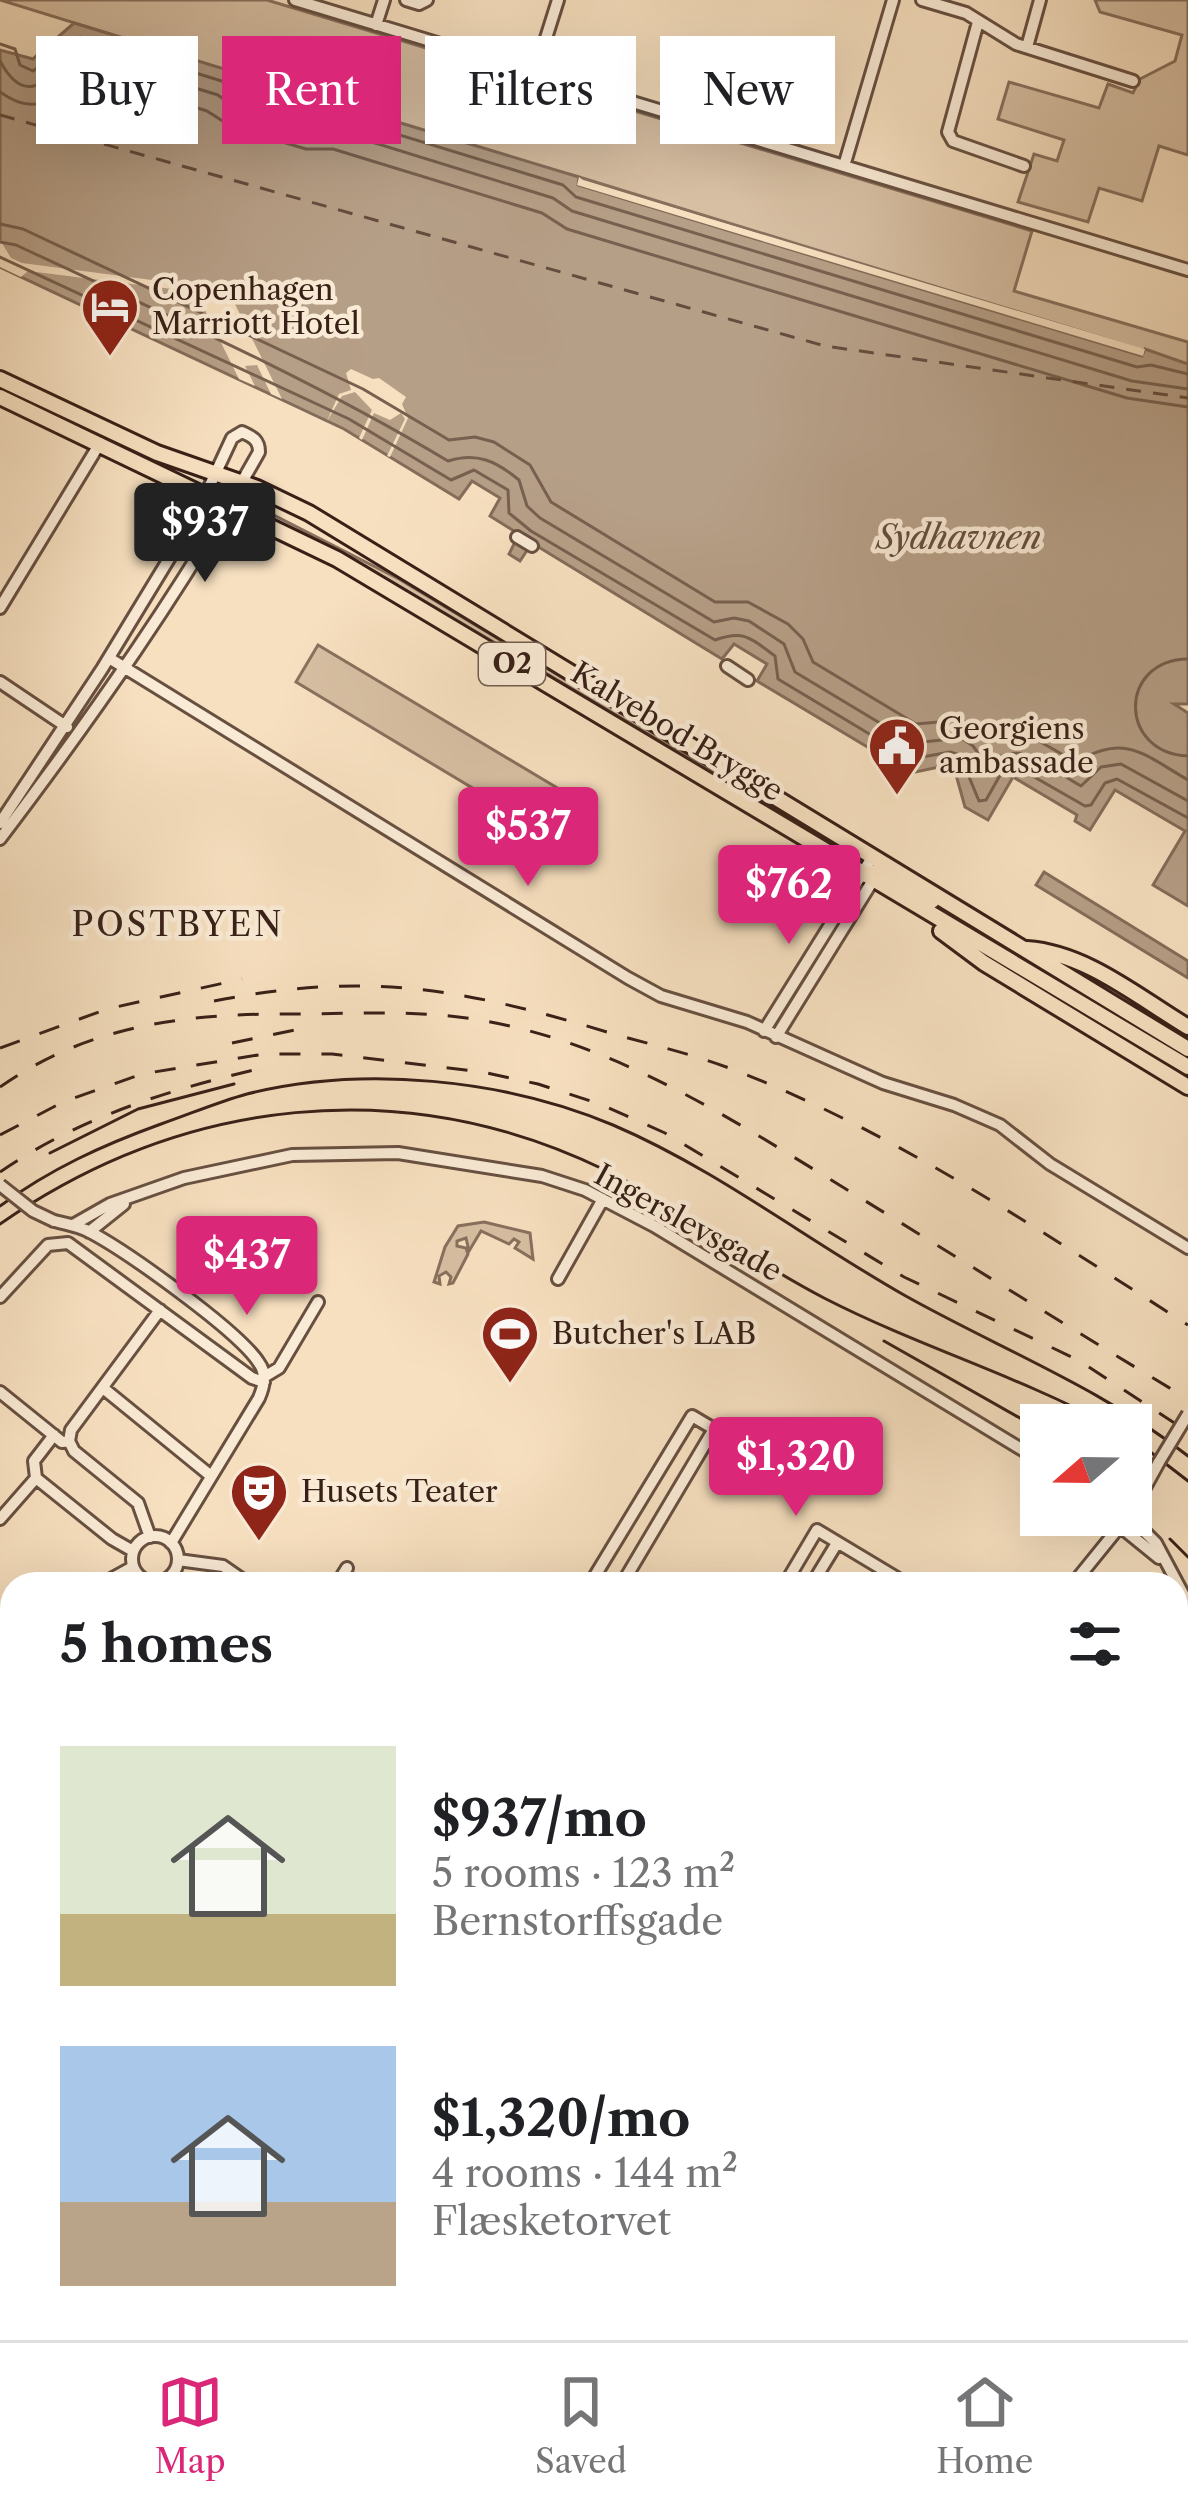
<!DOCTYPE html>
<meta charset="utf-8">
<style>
:root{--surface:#fff;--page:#f6f6f6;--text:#202124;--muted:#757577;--line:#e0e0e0;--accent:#db2777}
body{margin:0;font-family:"Libre Caslon Text",serif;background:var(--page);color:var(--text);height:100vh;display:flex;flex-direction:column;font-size:45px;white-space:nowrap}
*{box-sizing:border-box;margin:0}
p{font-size:39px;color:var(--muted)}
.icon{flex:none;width:66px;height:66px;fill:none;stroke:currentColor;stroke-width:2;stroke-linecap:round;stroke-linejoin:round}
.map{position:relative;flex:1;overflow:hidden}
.details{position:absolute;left:0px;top:1572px;width:1188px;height:768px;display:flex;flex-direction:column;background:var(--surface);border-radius:36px 36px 0 0;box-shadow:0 12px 48px #0002}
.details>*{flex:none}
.top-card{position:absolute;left:36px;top:36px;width:1116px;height:108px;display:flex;gap:24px}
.needle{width:78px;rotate:250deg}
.controls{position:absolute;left:1020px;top:1404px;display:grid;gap:24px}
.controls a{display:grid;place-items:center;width:132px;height:132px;border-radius:0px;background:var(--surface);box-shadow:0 12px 48px #0002;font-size:60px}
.price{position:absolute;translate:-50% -102px;padding:0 27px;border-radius:12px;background:var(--accent);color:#fff;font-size:39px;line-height:78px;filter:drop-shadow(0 3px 6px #0008)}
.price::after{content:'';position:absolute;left:50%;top:72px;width:36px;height:27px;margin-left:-18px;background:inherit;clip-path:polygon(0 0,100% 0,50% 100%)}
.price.active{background:#222;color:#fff}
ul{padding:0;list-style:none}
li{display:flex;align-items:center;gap:36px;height:300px;padding:0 60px}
li span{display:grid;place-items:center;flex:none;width:336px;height:240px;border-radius:0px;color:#555}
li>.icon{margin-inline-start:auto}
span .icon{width:144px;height:144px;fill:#fffc;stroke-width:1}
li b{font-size:51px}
h2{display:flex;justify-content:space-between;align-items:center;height:144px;padding:0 60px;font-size:51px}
.chip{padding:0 42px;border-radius:0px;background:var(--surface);box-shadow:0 12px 48px #0002;font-size:42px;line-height:108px}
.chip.active{background:var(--accent);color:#fff}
.tab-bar{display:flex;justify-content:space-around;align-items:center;height:168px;border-top:3px solid var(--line);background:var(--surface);font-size:33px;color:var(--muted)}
.tab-bar a{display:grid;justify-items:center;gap:6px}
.tab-bar .active{color:var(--accent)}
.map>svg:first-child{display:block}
</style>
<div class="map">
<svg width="1188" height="2340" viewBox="0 0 1188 2340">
<rect width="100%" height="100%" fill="#f7e0c0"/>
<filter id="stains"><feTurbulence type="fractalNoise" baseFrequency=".00167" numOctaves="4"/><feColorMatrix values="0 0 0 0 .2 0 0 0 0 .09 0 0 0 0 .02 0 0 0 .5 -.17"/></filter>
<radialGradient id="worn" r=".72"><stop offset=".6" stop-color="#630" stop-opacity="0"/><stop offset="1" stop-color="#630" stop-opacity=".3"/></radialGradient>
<!-- green -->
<path fill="#d7bfa3" stroke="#88705d" stroke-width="3" d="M0 0H267L1032 231 1014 291 1188 342V364L579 177 241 83 159 49Z
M1095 0H1188V155L1159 146 1142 201 1099 188 1088 222 1018 202 1034 154 1057 161 1064 140 998 119 1009 82 1099 108 1108 84 1133 93 1140 79 1175 61 1182 35 1100 12Z
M250 503 399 579 850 851 849 853 340 551 248 507Z
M318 645 596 811 574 849 296 682Z
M484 1222 530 1233 533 1259 515 1248 519 1242 514 1239 509 1244 481 1231 469 1251 466 1238 457 1241V1246L466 1248 468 1254 453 1283 449 1284 451 1277 446 1272 439 1276 440 1284 434 1282 445 1247 458 1226Z"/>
<!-- water -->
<path fill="#b69f87" stroke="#846c5a" stroke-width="3" d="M74 23 244 75 243 83 319 106 325 100 579 177 578 185 1142 356 1145 349 1188 364V704H1174L1188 713V906L1153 885 1185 831 1115 790 1090 830 1075 821 1077 815 1013 777 988 820 965 807 953 764 911 773 757 681 767 664 734 644 722 659 532 543 520 561 509 554 519 534 490 516 500 498 472 481 459 499 344 429 0 267V50L33 59Z
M1044 872 1188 961V978L1036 885Z"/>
<!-- pier -->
<path fill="#f7e0c0" d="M579 177 584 181 1145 349 1143 356 577 185Z
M0 240 11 258 22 263 228 290 282 399 271 394 257 365 245 366 255 386 239 379 196 292 28 271 21 277 0 267Z
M351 369 373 379 379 378 406 397 402 404 408 418 390 457 387 456 405 419 401 413 390 420 374 413 362 440 359 438 372 410 355 392 342 396 327 421 339 394 351 390 346 373Z"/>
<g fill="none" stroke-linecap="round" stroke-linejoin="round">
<!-- shore -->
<path stroke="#77604f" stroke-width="3" d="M0 44 15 49 20 65 33 71 80 37 228 83C242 100 309 121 331 114L563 185 576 197 1137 367 1151 365 1188 374
M0 61C29 115 52 69 84 54L218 95 237 109 311 132 333 130 553 198 572 211 1132 381 1188 389
M0 92C42 122 55 90 88 74L207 111 232 127 306 149H333L542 213 567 229 1127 398 1188 407
M0 224 23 229 363 389 449 440 475 437 494 442 530 465 551 502 715 602H748L788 624 803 639 813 662 916 724 962 720 991 737 1028 735 1076 762C1126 733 1143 754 1188 780
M0 242 16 245C162 313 310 378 448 461 477 452 496 461 519 480L527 506 540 518 714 622 734 618 749 621 784 644 795 672 913 743 961 738 973 746 986 764C1024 737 1046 767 1081 786L1101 767 1121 764 1188 801
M0 257 349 419 451 480 474 470 508 490 509 513 531 531 715 640C744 630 749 637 775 656L778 679 911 759 950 752 960 755 979 801 986 800 1003 770 1015 766 1085 806 1091 805 1105 783 1117 779 1188 818
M1188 659C1118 660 1118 753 1188 756"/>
<!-- ferry -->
<path stroke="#644c3e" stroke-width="3" stroke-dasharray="15 12" stroke-linecap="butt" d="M0 115 825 346 1188 398"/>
<!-- minor-tunnel -->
<path stroke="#d1ba9e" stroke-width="10" stroke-dasharray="10 5" stroke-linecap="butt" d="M0 2244 12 2236"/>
<!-- minor casing -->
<g stroke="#685041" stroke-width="16">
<path id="minor" d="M295 0 1188 270
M406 0 419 4 427 0
M922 0 966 13 1016 44 1133 81
M978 22 948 132 953 141 1024 166
M376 25 384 0
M1027 47 1040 0
M535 73 558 0
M844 166 893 0
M517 537 532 546
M0 608 100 443
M109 658 628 978 661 996 747 1022 883 1083 954 1105 1000 1125 1050 1164 1188 1248
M727 666 748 680
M0 682 67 727
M0 823 102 669 198 511 232 438 242 432C253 437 259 440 259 452 183 588 94 715 0 839
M764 1031 873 856
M776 1037 875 877
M54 1221C67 1224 79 1226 90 1232 126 1251 239 1331 259 1363 267 1374 264 1386 259 1398L171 1543
M73 1225 110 1204 184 1178 292 1155 398 1153 542 1176 585 1190 654 1226 1041 1461
M89 1232 124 1204
M558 1279 603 1199
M0 1297 48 1245 68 1243 252 1378 264 1382
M264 1377 279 1368 318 1302
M103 1388 211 1476
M0 1392 62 1442 69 1441
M69 1441 71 1430 160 1310
M69 1441 74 1451 138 1503 150 1537
M36 1478 112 1539 133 1551
M1131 1495 1147 1472
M1131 1513 1159 1462
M1106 1515 1159 1558
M1128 1515 1156 1543 1188 1603
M0 1519 36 1478 34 1461 54 1435
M132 1559a23 23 0 1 1 46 0a23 23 0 1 1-46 0Z
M178 1560 223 1566 249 1584
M102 1584 133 1567
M337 1584 347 1568
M590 1584 692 1416 714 1429 622 1584
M785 1584 817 1530 907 1584
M812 1584 837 1543
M1073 1584 1129 1515
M0 1615 12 1625
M0 1653 12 1645
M1176 1727 1188 1714
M1176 1848 1188 1834
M1176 1964 1188 1951
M0 2029 12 2049
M1176 2139 1188 2126
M1176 2177 1188 2186
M1176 2201 1188 2194
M0 2322 12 2316
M131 2328 135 2340
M140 2328 143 2340
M600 2328 605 2340
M815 2328 828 2340
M1160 2328 1161 2340
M158 2340 182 2328
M460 2340 486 2328
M873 2340 899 2328
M1177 2340 1188 2336"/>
</g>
<!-- major casing -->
<g stroke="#382017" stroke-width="20">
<path id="major" d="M0 379 157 453 257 488 309 513 1188 1049
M0 397 337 559 1188 1067
M862 875 877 872 932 901
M941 931 984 963 1188 1087
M1027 949C1086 953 1138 997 1188 1027"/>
</g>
<!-- minor -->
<use href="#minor" stroke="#faebd6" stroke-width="10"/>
<!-- major -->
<use href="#major" stroke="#f7e0c0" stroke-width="14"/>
<!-- tram -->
<path stroke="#382017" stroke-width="3" d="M50 1153 138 1109 234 1084
M0 1206C50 1169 103 1145 161 1124 190 1114 218 1102 247 1094 363 1065 504 1079 613 1125 716 1169 807 1240 904 1295 998 1348 1102 1388 1188 1456
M0 1224C183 1097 403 1072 605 1170 682 1208 750 1260 826 1299 918 1346 1018 1376 1109 1425
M884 1341 1041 1430
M1131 1437 1188 1481
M1170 1539 1188 1557"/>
<!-- rail -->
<path stroke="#382017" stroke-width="3" stroke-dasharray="21 21" stroke-linecap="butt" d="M214 1001C367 971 461 988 607 1032 648 1044 689 1053 729 1068 892 1130 1042 1232 1188 1325
M232 1043 314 1026
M0 1048 107 1009 242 979
M0 1087C87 1026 182 1014 285 1014 351 1014 420 1009 485 1021 621 1045 739 1124 854 1194 965 1262 1076 1332 1188 1399
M0 1135 63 1102 142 1074 264 1054H332L482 1072 538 1084 600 1104 665 1133 904 1277 1078 1360 1188 1432
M0 1172C77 1119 164 1091 254 1070"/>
<!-- minor-bridge casing -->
<g stroke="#685041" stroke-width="16" stroke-linecap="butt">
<path id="minor-bridge" d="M0 1185 33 1211 54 1221
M1159 1462 1188 1414"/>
</g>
<!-- minor-bridge -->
<use href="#minor-bridge" stroke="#faebd6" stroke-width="10"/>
</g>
<!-- icons -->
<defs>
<g id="hotel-pin" transform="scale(3)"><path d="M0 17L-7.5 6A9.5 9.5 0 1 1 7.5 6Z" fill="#8f2418" stroke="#faebd6"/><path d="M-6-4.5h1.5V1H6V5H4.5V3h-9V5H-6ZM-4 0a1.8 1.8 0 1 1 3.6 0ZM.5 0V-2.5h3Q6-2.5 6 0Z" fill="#fff"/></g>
<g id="civic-pin" transform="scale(3)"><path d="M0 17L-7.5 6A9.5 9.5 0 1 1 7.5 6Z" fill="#8f2418" stroke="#faebd6"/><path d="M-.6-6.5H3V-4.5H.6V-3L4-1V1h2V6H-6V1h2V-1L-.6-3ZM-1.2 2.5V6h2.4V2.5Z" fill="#fff"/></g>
<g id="stadium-pin" transform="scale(3)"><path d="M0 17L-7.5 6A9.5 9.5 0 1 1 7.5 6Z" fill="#8f2418" stroke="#faebd6"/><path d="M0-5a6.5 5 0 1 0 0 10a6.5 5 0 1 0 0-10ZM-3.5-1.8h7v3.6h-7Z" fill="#fff"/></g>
<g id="theatre-pin" transform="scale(3)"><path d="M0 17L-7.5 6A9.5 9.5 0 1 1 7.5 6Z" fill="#8f2418" stroke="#faebd6"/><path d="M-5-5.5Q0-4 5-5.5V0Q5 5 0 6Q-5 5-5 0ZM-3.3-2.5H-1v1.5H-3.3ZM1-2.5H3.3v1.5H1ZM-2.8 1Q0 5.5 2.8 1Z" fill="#fff"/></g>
</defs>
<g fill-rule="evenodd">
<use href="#hotel-pin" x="110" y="307"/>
<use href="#civic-pin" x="897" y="746"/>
<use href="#stadium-pin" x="510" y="1334"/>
<use href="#theatre-pin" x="259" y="1492"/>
</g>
<g text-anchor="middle" stroke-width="9" stroke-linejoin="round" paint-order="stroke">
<!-- shield labels -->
<rect fill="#faebd6" stroke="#725d50" stroke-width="3" x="479" y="643" width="66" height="42" rx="9"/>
<g font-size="27" font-weight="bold" fill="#382017">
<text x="512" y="673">O2</text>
</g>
<!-- poi labels -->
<g font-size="30" fill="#382017" stroke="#faebd6" text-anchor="start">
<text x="152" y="300">Copenhagen<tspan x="152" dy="34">Marriott Hotel</tspan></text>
<text x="939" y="739">Georgiens<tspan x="939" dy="34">ambassade</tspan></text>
<text x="552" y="1344">Butcher's LAB</text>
<text x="301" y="1502">Husets Teater</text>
</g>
<!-- street labels -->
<g font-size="30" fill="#382017" stroke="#faebd6">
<text transform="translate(677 732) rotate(31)" y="10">Kalvebod Brygge</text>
<text transform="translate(688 1223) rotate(29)" y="10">Ingerslevsgade</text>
</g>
<!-- water labels -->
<g font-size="33" font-style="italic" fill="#644c3e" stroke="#faebd6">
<text x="959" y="549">Sydhavnen</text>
</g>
<!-- neighbourhood labels -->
<g font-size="33" letter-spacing="3" fill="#382017" stroke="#faebd6">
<text x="178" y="936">POSTBYEN</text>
</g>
</g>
<rect width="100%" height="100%" filter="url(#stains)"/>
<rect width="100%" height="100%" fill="url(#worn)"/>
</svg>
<div class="controls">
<a><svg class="needle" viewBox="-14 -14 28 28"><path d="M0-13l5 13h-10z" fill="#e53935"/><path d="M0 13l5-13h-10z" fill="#757577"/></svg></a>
</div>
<b class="price active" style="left:205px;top:585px">$937</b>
<b class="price" style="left:528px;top:889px">$537</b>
<b class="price" style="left:789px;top:947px">$762</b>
<b class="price" style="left:247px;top:1318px">$437</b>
<b class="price" style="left:796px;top:1519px">$1,320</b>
<div class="top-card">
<a class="chip">Buy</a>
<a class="chip active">Rent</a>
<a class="chip">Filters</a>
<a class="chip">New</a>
</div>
<section class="details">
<h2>5 homes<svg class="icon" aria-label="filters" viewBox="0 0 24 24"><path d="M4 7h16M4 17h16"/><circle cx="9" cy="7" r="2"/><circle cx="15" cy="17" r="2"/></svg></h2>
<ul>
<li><span style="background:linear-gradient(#dfe7d0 70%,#c2b280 0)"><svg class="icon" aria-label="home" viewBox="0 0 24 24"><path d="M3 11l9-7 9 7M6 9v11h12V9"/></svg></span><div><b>$937/mo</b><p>5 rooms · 123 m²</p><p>Bernstorffsgade</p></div></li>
<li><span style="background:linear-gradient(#a9c7e8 65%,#b9a48a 0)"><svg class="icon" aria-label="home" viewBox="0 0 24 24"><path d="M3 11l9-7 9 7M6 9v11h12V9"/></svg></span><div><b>$1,320/mo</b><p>4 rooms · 144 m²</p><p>Flæsketorvet</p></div></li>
</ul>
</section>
</div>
<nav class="tab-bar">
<a class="active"><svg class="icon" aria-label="map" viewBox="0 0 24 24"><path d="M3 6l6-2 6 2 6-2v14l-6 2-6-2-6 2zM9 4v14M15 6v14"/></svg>Map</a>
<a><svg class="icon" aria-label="saved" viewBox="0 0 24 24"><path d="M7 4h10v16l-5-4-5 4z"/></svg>Saved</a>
<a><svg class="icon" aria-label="home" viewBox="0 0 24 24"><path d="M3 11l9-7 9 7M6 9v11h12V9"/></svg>Home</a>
</nav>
